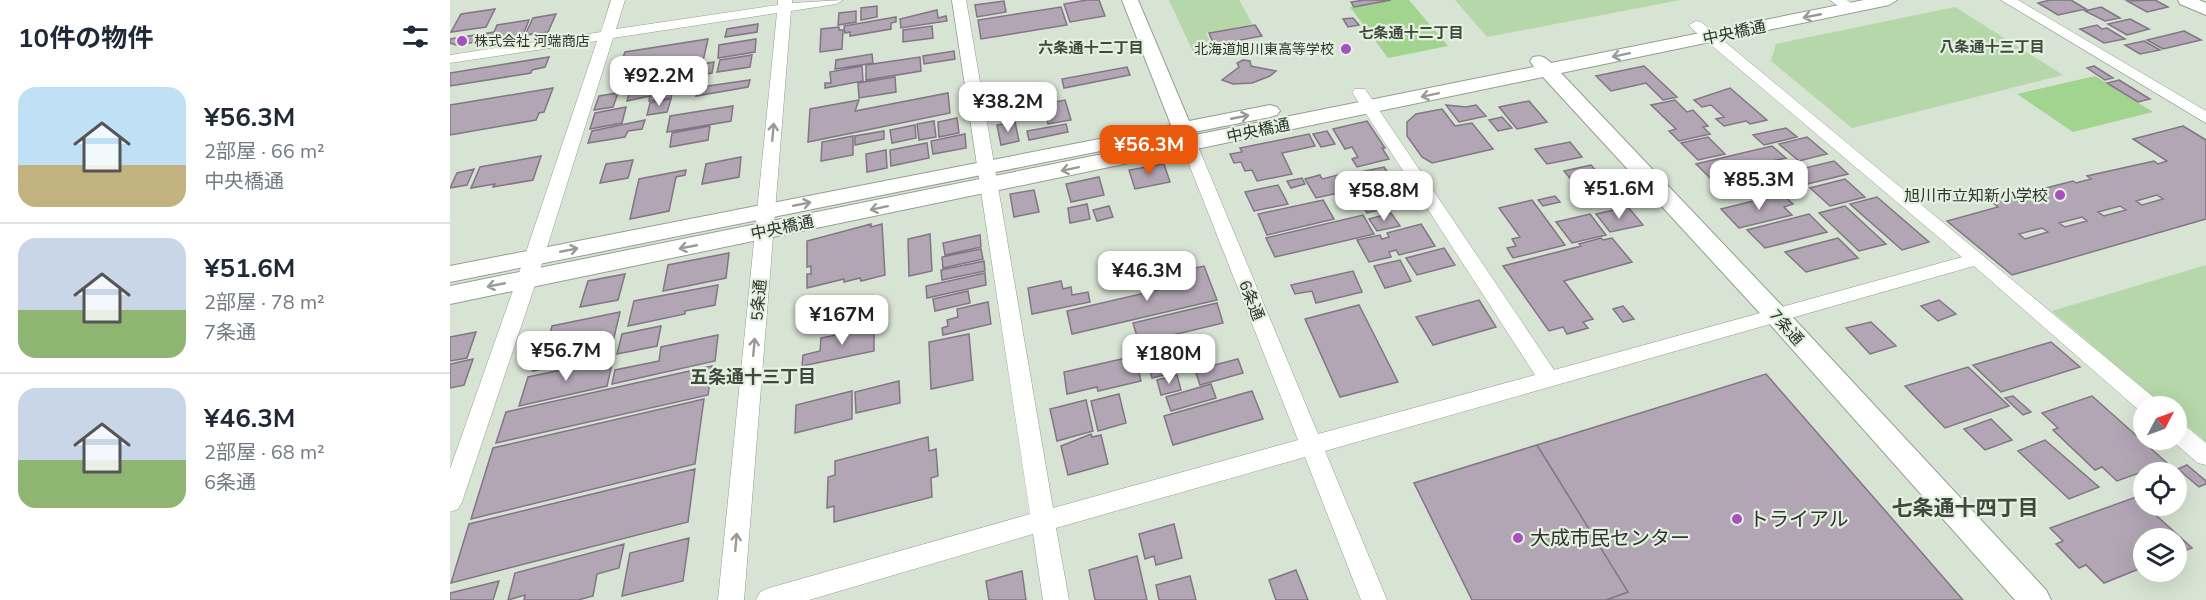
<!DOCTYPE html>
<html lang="ja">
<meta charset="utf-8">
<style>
:root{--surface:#fff;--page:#f2f2f3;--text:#1f2937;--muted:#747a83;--line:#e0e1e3;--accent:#ea580c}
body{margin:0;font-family:"Nunito Sans","Noto Sans JP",sans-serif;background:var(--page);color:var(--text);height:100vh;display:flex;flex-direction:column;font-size:22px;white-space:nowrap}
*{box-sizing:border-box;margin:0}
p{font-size:20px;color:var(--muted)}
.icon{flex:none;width:33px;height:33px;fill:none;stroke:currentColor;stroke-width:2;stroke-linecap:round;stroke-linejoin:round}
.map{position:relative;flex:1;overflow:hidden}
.drawer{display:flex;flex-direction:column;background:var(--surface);width:450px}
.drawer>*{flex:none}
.needle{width:39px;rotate:49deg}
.fabs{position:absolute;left:1683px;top:396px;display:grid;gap:12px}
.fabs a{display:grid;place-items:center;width:54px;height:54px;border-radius:50%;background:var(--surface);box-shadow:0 6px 24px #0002;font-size:30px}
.price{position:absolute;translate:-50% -51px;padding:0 14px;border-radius:12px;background:#fff;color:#222;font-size:20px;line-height:39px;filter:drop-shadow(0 2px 3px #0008)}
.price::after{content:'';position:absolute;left:50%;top:36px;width:18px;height:14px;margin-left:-9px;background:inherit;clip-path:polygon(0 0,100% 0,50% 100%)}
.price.on{background:var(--accent);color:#fff}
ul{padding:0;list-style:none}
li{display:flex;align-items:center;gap:18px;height:150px;padding:0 18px}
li+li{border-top:2px solid var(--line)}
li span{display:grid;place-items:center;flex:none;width:168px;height:120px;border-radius:18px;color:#555}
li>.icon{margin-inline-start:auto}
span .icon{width:72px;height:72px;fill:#fffc;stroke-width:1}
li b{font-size:26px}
h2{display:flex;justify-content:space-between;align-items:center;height:72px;padding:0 18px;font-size:26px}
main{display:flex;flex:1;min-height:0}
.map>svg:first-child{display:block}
</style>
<main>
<section class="drawer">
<h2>10件の物件<svg class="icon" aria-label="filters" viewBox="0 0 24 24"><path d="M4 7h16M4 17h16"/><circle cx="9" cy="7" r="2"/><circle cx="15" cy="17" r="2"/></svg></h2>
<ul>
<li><span style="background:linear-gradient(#bfe0f5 65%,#c2b280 0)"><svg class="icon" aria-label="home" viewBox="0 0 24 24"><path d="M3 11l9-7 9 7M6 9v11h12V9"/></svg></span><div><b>¥56.3M</b><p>2部屋 · 66 m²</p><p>中央橋通</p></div></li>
<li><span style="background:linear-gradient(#c9d6e8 60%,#8fb573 0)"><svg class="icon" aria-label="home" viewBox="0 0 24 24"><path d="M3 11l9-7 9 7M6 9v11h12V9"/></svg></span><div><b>¥51.6M</b><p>2部屋 · 78 m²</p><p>7条通</p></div></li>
<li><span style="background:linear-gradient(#c9d6e8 60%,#8fb573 0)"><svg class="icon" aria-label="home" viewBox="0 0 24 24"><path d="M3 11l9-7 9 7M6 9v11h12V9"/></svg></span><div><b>¥46.3M</b><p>2部屋 · 68 m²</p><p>6条通</p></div></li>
</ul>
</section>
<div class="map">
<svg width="1756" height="600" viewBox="0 0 1756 600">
<rect width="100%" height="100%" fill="#d7e3d3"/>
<!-- green -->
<path fill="#b5d7a9" d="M719 0H789L803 25 756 33 765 53 745 56Z
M1005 0H1230L1037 37Z
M1505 7 1613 75 1402 128 1321 61 1326 44Z
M1756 265V442L1727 417 1726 406H1714L1602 311Z"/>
<!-- water -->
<path fill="#a1d48e" d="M941 0H959L998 46 938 58 900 7Z
M1645 76 1703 112 1623 132 1567 94Z"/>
<!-- building -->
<path fill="#b2a6b5" stroke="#817684" stroke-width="1.5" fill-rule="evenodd" d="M637 0H649L655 16 620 22 614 4Z
M914 0H941L904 7 901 2Z
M1600 0H1621L1636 9 1608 15 1588 3Z
M1705 0 1718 7 1697 12 1677 1Z
M554 1 556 12 527 17 525 5Z
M427 6V17L411 20V8Z
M611 7 617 25 531 39 528 20Z
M1651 7 1670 18 1655 21 1635 11Z
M45 9 36 27 1 32 11 14Z
M487 10 488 18 496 16 497 21 451 28 450 19Z
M406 11V22L388 25 389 13Z
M106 14 98 32 75 35 83 18Z
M446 17V22L441 23V29L400 36V32L395 33 394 26Z
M903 18 909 25 898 27 893 19Z
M1680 19 1699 29 1677 35 1658 24Z
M79 20 73 35 6 45 0 43V39L44 32 47 25Z
M308 24 307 32 275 37 277 29Z
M805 25 812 36 764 45 759 33Z
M1647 25 1652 29 1657 28 1675 39 1654 43 1630 29Z
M482 26 483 38 453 42V30Z
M389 27V30H393L392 49 370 52 371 29Z
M1734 31 1751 40 1713 49 1697 40Z
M258 39 253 61 167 74 175 52Z
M306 39 305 52 268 58 269 45Z
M1694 41 1710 50 1690 54 1675 45Z
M504 51 505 59 474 64 473 56Z
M422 54 423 63 385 69 386 60Z
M302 55 300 67 267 72 270 60Z
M99 57 95 67 82 70 81 73 0 86V73Z
M470 57 471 71 416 80V65Z
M793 60 800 61 801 66 826 71 820 76 802 83 783 84 772 80 789 67 787 63Z
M264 62 262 73 203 83 205 72Z
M412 66 413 81 375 88V83H381L380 72Z
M1194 66 1227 97 1213 100 1196 83 1161 91 1146 76Z
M1644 66 1663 78 1655 80 1637 68Z
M677 67 680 75 614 88 612 79Z
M445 77 446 92 409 98 408 83Z
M300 80 298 87 246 96 247 90 258 86Z
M1669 80 1700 99 1688 102 1657 83Z
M225 83 221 98 199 101 200 96 177 101 180 90Z
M103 88 94 112 89 113 86 120 0 135V105Z
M1280 88 1317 120 1300 124 1296 121 1274 126 1266 119 1274 117 1261 105 1252 107 1244 100Z
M168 93 163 107 144 110 149 96Z
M498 93 500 113 358 142 360 109 409 100 405 111Z
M221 99 217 112 197 115 200 103Z
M615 100 621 120 598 124 593 104Z
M1225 100 1237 112 1243 110 1258 126 1253 127 1260 134 1229 141 1219 131 1226 129 1201 105Z
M1079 101 1097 122 1067 129 1049 107Z
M996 105 1016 107 1026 105 1036 116 1009 122Z
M283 106 281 121 217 132 220 116Z
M176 107 172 123 140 129 145 113Z
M992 109 1005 126 1022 123 1043 149 982 163 972 157 957 136V122L966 114Z
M1052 117 1062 128 1048 131 1039 120Z
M507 118 509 133 489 137 488 122Z
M195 120 192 129 178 131 175 137 138 143 142 131Z
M484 121 486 137 469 140 467 124Z
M917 121 935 148H932L939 159 907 167 902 159 908 157 902 147 895 149 883 129Z
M565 122 569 141 551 145 547 125Z
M616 124 618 132 579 140 577 131Z
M465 125 466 138 442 143 440 130Z
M260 126 258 140 220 147 222 133Z
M1733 126 1756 140V219L1562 275 1497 221 1548 207 1542 202 1623 181 1626 183 1641 179 1637 176 1704 161 1708 164 1717 161 1683 139ZM1707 195 1713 199 1692 205 1686 201ZM1670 206 1676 210 1654 216 1648 212ZM1632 217 1637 221 1615 227 1609 223ZM1592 228 1598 232 1575 239 1569 234Z
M1336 128 1347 137 1314 145 1303 135Z
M434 131V139L405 145V136Z
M877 131 885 144 871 147 863 134Z
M515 134 516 148 483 154 481 141Z
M859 134 865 146 832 153 842 174 807 181 802 170 795 171 791 162 784 163 780 154 792 152 790 148Z
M403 136V155L371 161 372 142Z
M1258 137 1275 154 1248 160 1231 143Z
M1357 137 1377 154 1349 161 1329 144Z
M1120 142 1132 157 1097 164 1085 149Z
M477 143 479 158 441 166 440 150Z
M1322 146 1336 158 1322 161 1325 164 1261 179 1246 164Z
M436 150 437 168 417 172 416 154Z
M91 156 83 180 43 187 45 184 21 188 30 167Z
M291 157 289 177 252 184 256 164Z
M183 160 178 178 150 183 156 164Z
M1384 161 1398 174 1329 191 1309 173 1333 167 1339 172Z
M714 164 720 182 685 189 679 170Z
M1141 165 1165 193 1138 200 1114 171Z
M934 167 943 180 908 188 902 178 912 175 910 172Z
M24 169 17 185 0 188 7 173Z
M236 170 235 175 226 177 219 211 180 219 189 179Z
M896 173 906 189 866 198 855 179 870 175 872 179Z
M649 177 654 195 621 202 616 184Z
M852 178 855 184 841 188 837 181Z
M1395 179 1415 197 1380 206 1360 188Z
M951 181 965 201 917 213 904 192Z
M828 185 838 204 804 211 795 192Z
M584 190 589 212 564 217 560 194Z
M1332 194 1343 204 1334 207 1342 215 1289 228 1271 209Z
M1105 196 1110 202 1093 206 1088 200Z
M1427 197 1479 242 1452 250 1400 204Z
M873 200 884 219 817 235 808 214Z
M1082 200 1115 245 1063 258 1057 248 1066 246 1062 239 1070 237 1049 208Z
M637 204 640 219 620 223 618 208Z
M659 206 663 217 647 221 643 210Z
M1395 206 1436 244 1409 251 1369 213Z
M1178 207 1193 225 1160 232 1146 214Z
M941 213 950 226 927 231 919 219Z
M1140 214 1156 235 1122 243 1106 222Z
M1359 214 1377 232 1315 248 1297 230Z
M913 215 924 234 825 257 816 238Z
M421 224V227L432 224 435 275 411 281 410 278 394 282V279L357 288V274H361V266L357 267V241Z
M971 224 985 246 949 255 946 250 939 252 941 257 919 262 907 240 930 235 932 239 939 237 937 233Z
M480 234 482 271 459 276 458 239Z
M530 235 531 247 495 255 493 243Z
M1151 238 1153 240 1162 238 1182 262 1114 281 1143 319 1133 322 1138 328 1117 334 1113 327 1099 331 1053 266 1131 246 1129 244Z
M1388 238 1408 258 1356 272 1335 252Z
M994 248 1005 265 967 275 956 258Z
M531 249 533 259 493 268 492 257Z
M279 253 276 278 213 291 218 265Z
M950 260 961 281 935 288 924 266Z
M534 261 535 271 492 280 491 270Z
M754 266 767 300 622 334 617 311 721 287 717 274Z
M903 271 912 292 866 303 862 291 845 294 841 285Z
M535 273 536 285 477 298 476 286Z
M175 274 168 300 130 307 138 281Z
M611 281 613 289 621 287 622 295 638 292 640 302 582 314 578 288Z
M268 285 265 305 235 311V314L178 326 184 301Z
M518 291 520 303 485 311 483 299Z
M389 299V306L366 311 367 303Z
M1029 300 1046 327 983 345 966 317Z
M1489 300 1506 314 1488 321 1471 306Z
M538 302 541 324 493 335 492 328 498 326 497 320 508 317 507 309Z
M767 303 773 323 689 343 683 323Z
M909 305 948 382 890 397 855 319Z
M1173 306 1184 319 1173 322 1163 309Z
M170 312 160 354 83 371 94 335 100 334 102 326Z
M1421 322 1446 346 1420 354 1396 328Z
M211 326 207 346 167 354 172 334Z
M424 327V351L352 366 353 355 370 351 371 338Z
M26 332 17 358 0 361V337Z
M519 334 523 380 481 389 479 342Z
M268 335 265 361 162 384 165 370 209 361 211 347Z
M742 341 750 366 702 378 695 353Z
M1601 342 1630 367 1551 392 1523 365Z
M685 356 691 381 648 391 647 387 617 394 614 372Z
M23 359 14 385 0 388V364Z
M163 359 157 386 69 406 78 377Z
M788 359 793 373 750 385 745 370Z
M262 366 258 395 46 443 56 412Z
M1518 367 1559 406 1495 428 1455 386Z
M1316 374 1513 600H1156L1178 592 1087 445Z
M727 375 731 390 711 395 707 380Z
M449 381 450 403 406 413 405 392Z
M761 384 766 398 721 411 716 397Z
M402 391V419L345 433 346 405Z
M802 391 813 419 723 445 714 416Z
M669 394 676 423 648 431 641 401Z
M1563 396 1581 412 1573 415 1555 398Z
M1642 396 1717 463 1667 481 1652 467 1645 470 1603 430 1608 428 1592 413Z
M254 399 245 464 21 519 43 448Z
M636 400 643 431 607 441 600 409Z
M1541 419 1562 440 1535 450 1514 429Z
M641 434 642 437 651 435 658 464 618 475 611 446Z
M478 437 479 451 486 449 488 476 481 478 482 497 384 522V506L377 508 378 477 385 475V461Z
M1595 440 1649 487 1619 499 1568 451Z
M1087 445 1178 592 1156 600H1022L964 483Z
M1737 465 1756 481V484L1749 487 1728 469Z
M245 469 238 522 1 583 19 524Z
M1686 497 1742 548 1726 554V538H1694V567L1654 583 1636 565 1629 568 1606 544 1613 541 1600 528Z
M724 524 732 558 706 565 704 556 695 559 689 534Z
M239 538 233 581 172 596 180 553Z
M174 544 169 568 147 574 143 596 128 600H74L75 595 58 600 65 573Z
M687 556 697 600H645L639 570Z
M846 570 858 600H826L819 580Z
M572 571 576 600H539L536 581Z
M740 576 746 600H709L706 585Z
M49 581 43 600H0V593Z"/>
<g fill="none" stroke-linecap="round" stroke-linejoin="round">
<!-- minor casing -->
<g stroke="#939e8f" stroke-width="1">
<path id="minor" d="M161 0H175L166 29 328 5V0H342V3L393 0 386 4 341 11 294 600H268L327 13 163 38 87 279 12 502 8 509 0 512V469L67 279 147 41 0 63V55L151 32Z
M502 0H516L603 508 848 440 731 144 733 140H745L747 144 868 434 1085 375 902 92 905 89H915L1104 370 1512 257 1241 28 1239 25 1246 21 1251 22 1707 400 1710 406H1694V413L1691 412 1524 266 875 451 937 600H911L855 457 606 528 619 600H593L583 534 359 600H306L310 592 319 588 580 514Z
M1380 0H1397L1407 8 1405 11H1395Z
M1551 0H1568L1756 111V123Z
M1726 422 1734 425 1756 443V465L1748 463 1721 440H1726Z"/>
</g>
<!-- tertiary casing -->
<g stroke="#939e8f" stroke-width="2">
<path id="tertiary" d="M672 0H688L739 121 820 105 827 107 830 111 827 115 820 117 744 132 745 135 1084 67 1080 61 1083 57C1092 55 1095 57 1101 63L1414 0H1447L1439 5 1111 73 1336 310 1596 590 1601 600H1565L1318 322 1093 77 0 304V286L727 139 725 136 0 282V266L721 125Z
M1728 0H1749L1756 3V15L1730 4Z"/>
</g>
<!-- minor -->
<use href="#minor" fill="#fff" fill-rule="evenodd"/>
<!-- tertiary -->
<use href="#tertiary" fill="#fff" fill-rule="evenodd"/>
</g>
<!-- one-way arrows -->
<defs><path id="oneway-shaft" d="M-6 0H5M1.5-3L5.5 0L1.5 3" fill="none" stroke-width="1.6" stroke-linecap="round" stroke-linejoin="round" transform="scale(1.5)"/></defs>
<g stroke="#979a96">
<use href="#oneway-shaft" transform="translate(1362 16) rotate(169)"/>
<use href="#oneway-shaft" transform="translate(1171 55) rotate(168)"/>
<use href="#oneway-shaft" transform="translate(980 95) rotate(168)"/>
<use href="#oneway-shaft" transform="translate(790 117) rotate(-11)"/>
<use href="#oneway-shaft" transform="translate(323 132) rotate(-85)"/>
<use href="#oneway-shaft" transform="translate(620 169) rotate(168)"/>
<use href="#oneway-shaft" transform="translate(352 204) rotate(-11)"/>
<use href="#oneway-shaft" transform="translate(429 208) rotate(168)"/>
<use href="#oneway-shaft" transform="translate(238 247) rotate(169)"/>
<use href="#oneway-shaft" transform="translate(119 250) rotate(-11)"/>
<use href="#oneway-shaft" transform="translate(46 285) rotate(169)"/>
<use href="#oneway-shaft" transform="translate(304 347) rotate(-85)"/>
<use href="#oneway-shaft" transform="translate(286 542) rotate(-85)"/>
</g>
<!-- markers -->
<g fill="#a850bd" stroke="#e4f1e0" stroke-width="2">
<circle cx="12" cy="41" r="6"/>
<circle cx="896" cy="49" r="6"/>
<circle cx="1610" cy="195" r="6"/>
<circle cx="1287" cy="519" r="6"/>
<circle cx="1068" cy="538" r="6"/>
</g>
<g text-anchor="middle" stroke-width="4.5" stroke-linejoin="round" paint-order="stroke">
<!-- far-poi labels -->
<g font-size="14" fill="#2f342e" stroke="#e4f1e0" text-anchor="start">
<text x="24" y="46">株式会社 河端商店</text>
<text x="884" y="54" text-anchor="end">北海道旭川東高等学校</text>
</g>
<!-- far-neighbourhood labels -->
<g font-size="15" font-weight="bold" fill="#404a3c" stroke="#e4f1e0">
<text x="961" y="38">七条通十二丁目</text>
<text x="1542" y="52">八条通十三丁目</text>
<text x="641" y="53">六条通十二丁目</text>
</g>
<!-- street labels -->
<g font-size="16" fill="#2f342e" stroke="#e4f1e0">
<text transform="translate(1284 32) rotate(-12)" y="6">中央橋通</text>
<text transform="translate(808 130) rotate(-12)" y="6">中央橋通</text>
<text transform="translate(332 227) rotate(-12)" y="6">中央橋通</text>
<text transform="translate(308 300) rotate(-85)" y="6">5条通</text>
<text transform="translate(802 300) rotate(68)" y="6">6条通</text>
<text transform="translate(1337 327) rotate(48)" y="6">7条通</text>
</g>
<!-- poi labels -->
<g font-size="16" fill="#2f342e" stroke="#e4f1e0" text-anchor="end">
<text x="1598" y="201">旭川市立知新小学校</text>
</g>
<!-- neighbourhood labels -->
<g font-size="18" font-weight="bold" fill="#404a3c" stroke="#e4f1e0">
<text x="303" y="383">五条通十三丁目</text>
</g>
<!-- near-poi labels -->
<g font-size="20" fill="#2f342e" stroke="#e4f1e0" text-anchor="start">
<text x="1299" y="526">トライアル</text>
<text x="1080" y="545">大成市民センター</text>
</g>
<!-- near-neighbourhood labels -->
<g font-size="21" font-weight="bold" fill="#404a3c" stroke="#e4f1e0">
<text x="1515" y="515">七条通十四丁目</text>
</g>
</g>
</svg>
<div class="fabs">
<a><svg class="needle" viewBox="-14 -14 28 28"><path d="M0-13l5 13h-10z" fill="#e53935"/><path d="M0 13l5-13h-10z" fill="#747a83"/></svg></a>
<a><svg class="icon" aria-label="locate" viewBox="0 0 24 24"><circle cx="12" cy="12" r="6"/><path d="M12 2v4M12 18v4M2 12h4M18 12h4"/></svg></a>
<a><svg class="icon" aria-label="layers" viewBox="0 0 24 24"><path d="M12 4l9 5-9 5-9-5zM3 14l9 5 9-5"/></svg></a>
</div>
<b class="price" style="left:209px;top:107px">¥92.2M</b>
<b class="price" style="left:558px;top:133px">¥38.2M</b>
<b class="price on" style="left:699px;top:176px">¥56.3M</b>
<b class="price" style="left:1309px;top:211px">¥85.3M</b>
<b class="price" style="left:1169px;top:220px">¥51.6M</b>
<b class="price" style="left:934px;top:222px">¥58.8M</b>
<b class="price" style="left:697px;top:302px">¥46.3M</b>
<b class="price" style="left:392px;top:346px">¥167M</b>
<b class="price" style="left:116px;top:382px">¥56.7M</b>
<b class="price" style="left:719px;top:385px">¥180M</b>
</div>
</main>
